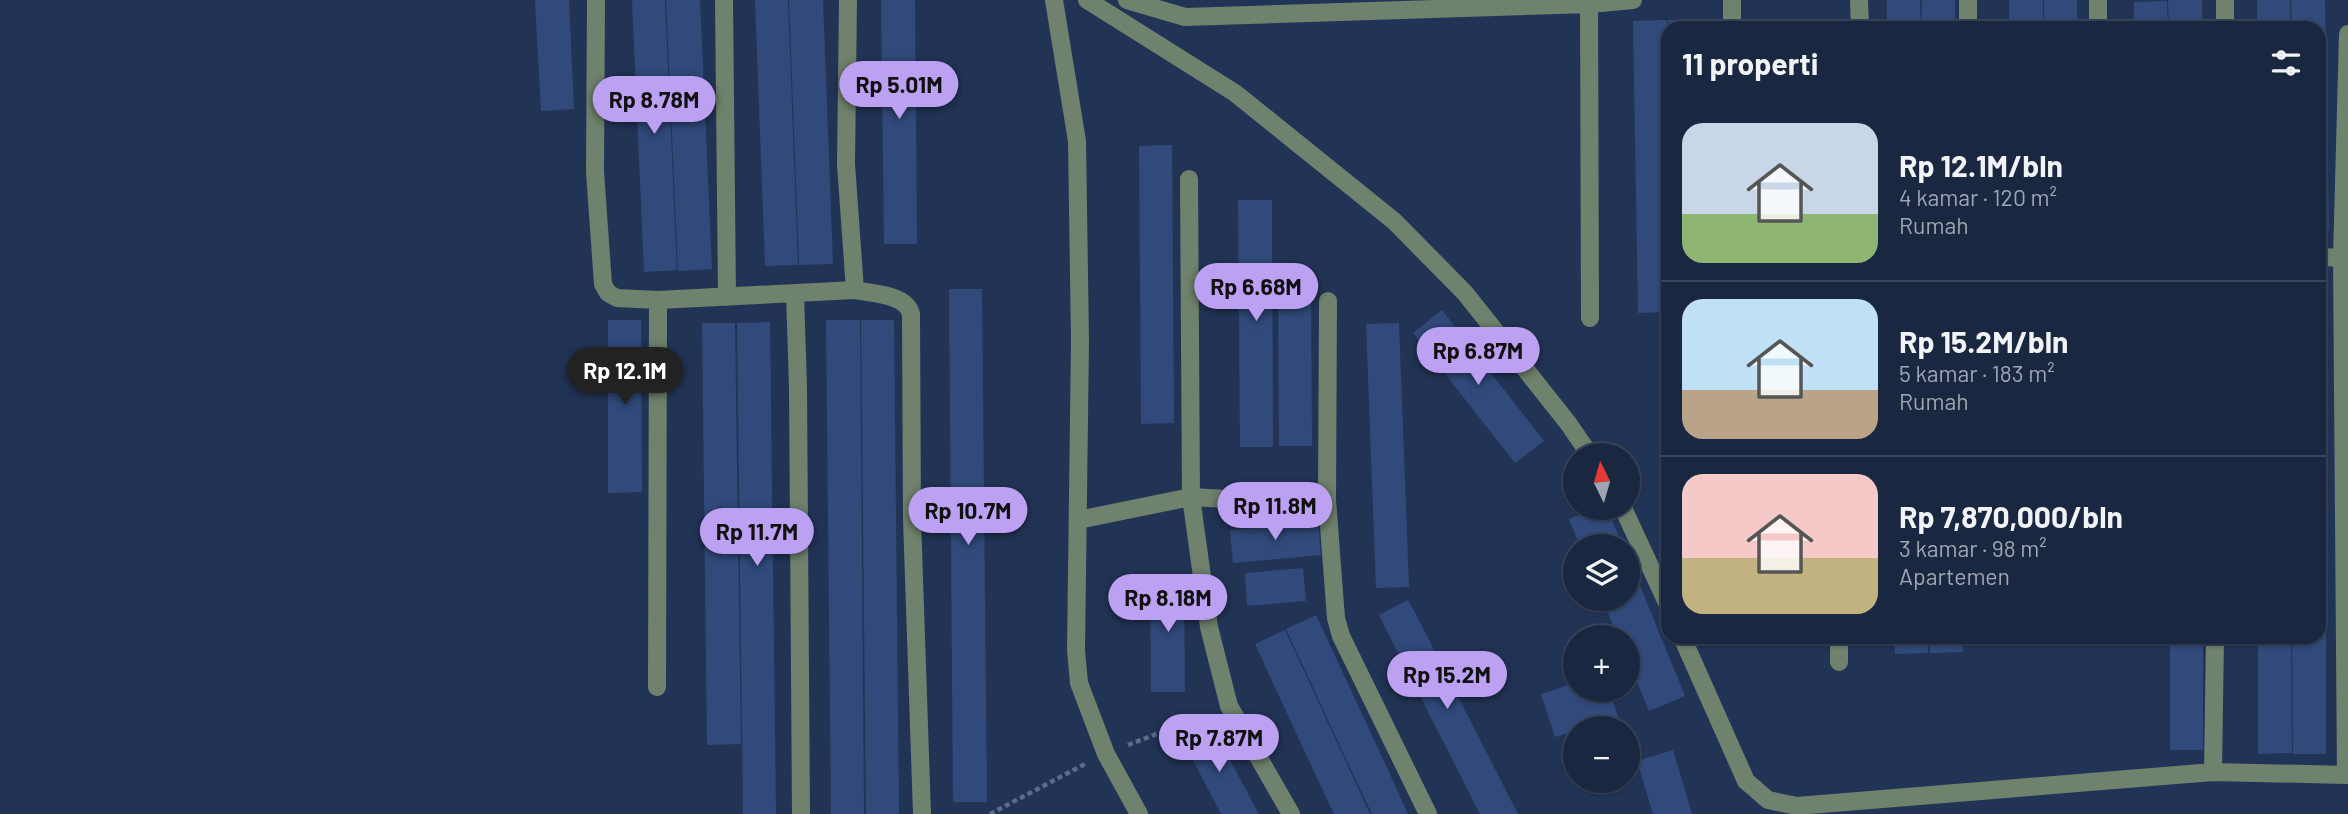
<!DOCTYPE html>
<html lang="id">
<meta charset="utf-8">
<style>
:root{--surface:#1a2740;--page:#27334b;--text:#f1f3f6;--muted:#9fa5b1;--line:#384459;--accent:#bca0f2}
body{margin:0;font-family:Barlow,sans-serif;background:var(--page);color:var(--text);height:100vh;display:flex;flex-direction:column;font-size:26px;white-space:nowrap}
*{box-sizing:border-box;margin:0}
p{font-size:23px;color:var(--muted)}
.icon{flex:none;width:38px;height:38px;fill:none;stroke:currentColor;stroke-width:2;stroke-linecap:round;stroke-linejoin:round}
.map{position:relative;flex:1;overflow:hidden}
.panel{position:absolute;left:1661px;top:21px;width:665px;height:623px;display:flex;flex-direction:column;background:var(--surface);border-radius:21px;box-shadow:0 2px 5px #0004,0 0 0 2px var(--line)}
.panel>*{flex:none}
.needle{width:46px;rotate:355deg}
.controls{position:absolute;left:1563px;top:443px;display:grid;gap:14px}
.controls a{display:grid;place-items:center;width:77px;height:77px;border-radius:50%;background:var(--surface);box-shadow:0 2px 5px #0004,0 0 0 2px var(--line);font-size:35px}
.price{position:absolute;translate:-50% -60px;padding:0 16px;border-radius:24px;background:var(--accent);color:#111;font-size:23px;line-height:46px;filter:drop-shadow(0 2px 4px #0008)}
.price::after{content:'';position:absolute;left:50%;top:42px;width:21px;height:16px;margin-left:-10px;background:inherit;clip-path:polygon(0 0,100% 0,50% 100%)}
.price.selected{background:#222;color:#fff}
ul{padding:0;list-style:none}
li{display:flex;align-items:center;gap:21px;height:175px;padding:0 21px}
li+li{border-top:2px solid var(--line)}
li span{display:grid;place-items:center;flex:none;width:196px;height:140px;border-radius:21px;color:#555}
li>.icon{margin-inline-start:auto}
span .icon{width:84px;height:84px;fill:#fffc;stroke-width:1}
li b{font-size:30px}
h2{display:flex;justify-content:space-between;align-items:center;height:84px;padding:0 21px;font-size:30px}
.map>svg:first-child{display:block}
</style>
<div class="map">
<svg width="2348" height="814" viewBox="0 0 2348 814">
<rect width="100%" height="100%" fill="#223456"/>
<!-- building -->
<path fill="#314a7b" d="M535 0H569L574 109 541 111Z
M632 0H665L677 270 644 272Z
M666 0H700L712 269 678 271Z
M755 0H788L798 265 765 266Z
M789 0H823L833 264 799 265Z
M881 0H915L917 244H884Z
M1887 0H1920L1921 28H1887Z
M1922 0H1955V28H1922Z
M2009 0H2043V28H2009Z
M2044 0H2077V28H2044Z
M2168 0H2202V28H2169Z
M2257 0H2290V28H2257Z
M2291 0H2325L2329 231H2319V28H2292Z
M2167 1 2168 28H2134V2Z
M1701 19V28H1668V20Z
M1667 20 1668 312 1638 313 1633 21Z
M1823 22V28H1790L1789 23Z
M1788 23V28H1755V24Z
M1172 145 1174 423 1141 424 1139 146Z
M1238 200H1272L1273 447H1240Z
M2319 275H2326V754H2293L2292 637H2319Z
M1311 283 1312 446H1279L1278 284Z
M949 289H982L987 802H953Z
M1442 310 1544 441 1515 463 1413 333Z
M608 320H641L642 492 608 493Z
M826 320H860L864 814H831Z
M861 320H894L899 814H866Z
M770 322 776 814H743L737 323Z
M702 323H735L741 744 707 745Z
M1399 323 1409 587 1376 588 1366 324Z
M1597 508H1607L1623 546H1580L1569 519Z
M1318 522 1321 555 1233 563 1230 530Z
M1628 556 1685 696 1649 711 1628 660V637H1618L1602 598H1628Z
M1303 568 1306 601 1247 606 1245 573Z
M1150 576H1184L1185 692H1151Z
M1408 600 1422 626 1518 814H1480L1392 641 1379 615Z
M1316 615 1389 772 1408 814H1372L1347 761 1286 629Z
M1285 630 1322 710 1370 814H1334L1316 776 1255 644Z
M1895 637H1928V653L1895 654Z
M1930 637H1963V652L1930 653Z
M2170 637H2203V750H2170Z
M2258 637H2291L2292 753 2258 754Z
M1575 683V690H1610L1618 717 1583 728H1575V731L1555 737 1541 694Z
M1213 726 1239 777 1259 814H1221L1183 741Z
M1673 750 1692 814H1653L1637 761Z"/>
<g fill="none" stroke-linecap="round" stroke-linejoin="round">
<!-- path -->
<path stroke="#5b6b88" stroke-width="4.5" stroke-dasharray="5 3.5" stroke-linecap="butt" d="M1128 745 1205 715
M990 814 1085 764"/>
<!-- minor -->
<path stroke="#6f826d" stroke-width="18" d="M596 0 595 172 603 284 608 293 617 298 658 300 855 290 846 164 848 0
M724 0 727 297
M1054 0 1077 141 1080 340 1076 650 1079 683 1106 754 1139 814
M1087 0 1235 93 1394 221 1465 293 1568 423 1590 455
M1127 0 1185 17 1590 4 1633 0
M1589 0 1590 318
M1859 0 1860 28
M2098 0V28
M1732 28V0
M1968 28V0
M2225 28V0
M1189 179 1191 497 1209 627 1229 706 1291 814
M2319 257 2348 258
M855 290C873 294 906 294 911 314L912 519 922 814
M795 293 798 388 801 814
M1328 301 1327 500 1336 618 1341 636 1428 814
M1623 508 1668 605
M1078 520 1191 497 1281 502 1327 500
M1682 637 1746 781 1768 800 1797 806 2213 772 2348 775
M1839 662V637
M657 687 658 300
M2213 772 2215 637
M2346 775 2342 258 2348 34"/>
</g>
</svg>
<div class="controls">
<a><svg class="needle" viewBox="-14 -14 28 28"><path d="M0-13l5 13h-10z" fill="#e53935"/><path d="M0 13l5-13h-10z" fill="#9fa5b1"/></svg></a>
<a><svg class="icon" aria-label="layers" viewBox="0 0 24 24"><path d="M12 4l9 5-9 5-9-5zM3 14l9 5 9-5"/></svg></a>
<a>+</a>
<a>−</a>
</div>
<b class="price" style="left:899px;top:121px">Rp 5.01M</b>
<b class="price" style="left:654px;top:136px">Rp 8.78M</b>
<b class="price" style="left:1256px;top:323px">Rp 6.68M</b>
<b class="price" style="left:1478px;top:387px">Rp 6.87M</b>
<b class="price selected" style="left:625px;top:407px">Rp 12.1M</b>
<b class="price" style="left:1275px;top:542px">Rp 11.8M</b>
<b class="price" style="left:968px;top:547px">Rp 10.7M</b>
<b class="price" style="left:757px;top:568px">Rp 11.7M</b>
<b class="price" style="left:1168px;top:634px">Rp 8.18M</b>
<b class="price" style="left:1447px;top:711px">Rp 15.2M</b>
<b class="price" style="left:1219px;top:774px">Rp 7.87M</b>
<section class="panel">
<h2>11 properti<svg class="icon" aria-label="filters" viewBox="0 0 24 24"><path d="M4 7h16M4 17h16"/><circle cx="9" cy="7" r="2"/><circle cx="15" cy="17" r="2"/></svg></h2>
<ul>
<li><span style="background:linear-gradient(#c9d6e8 65%,#8fb573 0)"><svg class="icon" aria-label="home" viewBox="0 0 24 24"><path d="M3 11l9-7 9 7M6 9v11h12V9"/></svg></span><div><b>Rp 12.1M/bln</b><p>4 kamar · 120 m²</p><p>Rumah</p></div></li>
<li><span style="background:linear-gradient(#bfe0f5 65%,#b9a48a 0)"><svg class="icon" aria-label="home" viewBox="0 0 24 24"><path d="M3 11l9-7 9 7M6 9v11h12V9"/></svg></span><div><b>Rp 15.2M/bln</b><p>5 kamar · 183 m²</p><p>Rumah</p></div></li>
<li><span style="background:linear-gradient(#f6c9c9 60%,#c2b280 0)"><svg class="icon" aria-label="home" viewBox="0 0 24 24"><path d="M3 11l9-7 9 7M6 9v11h12V9"/></svg></span><div><b>Rp 7,870,000/bln</b><p>3 kamar · 98 m²</p><p>Apartemen</p></div></li>
</ul>
</section>
</div>
